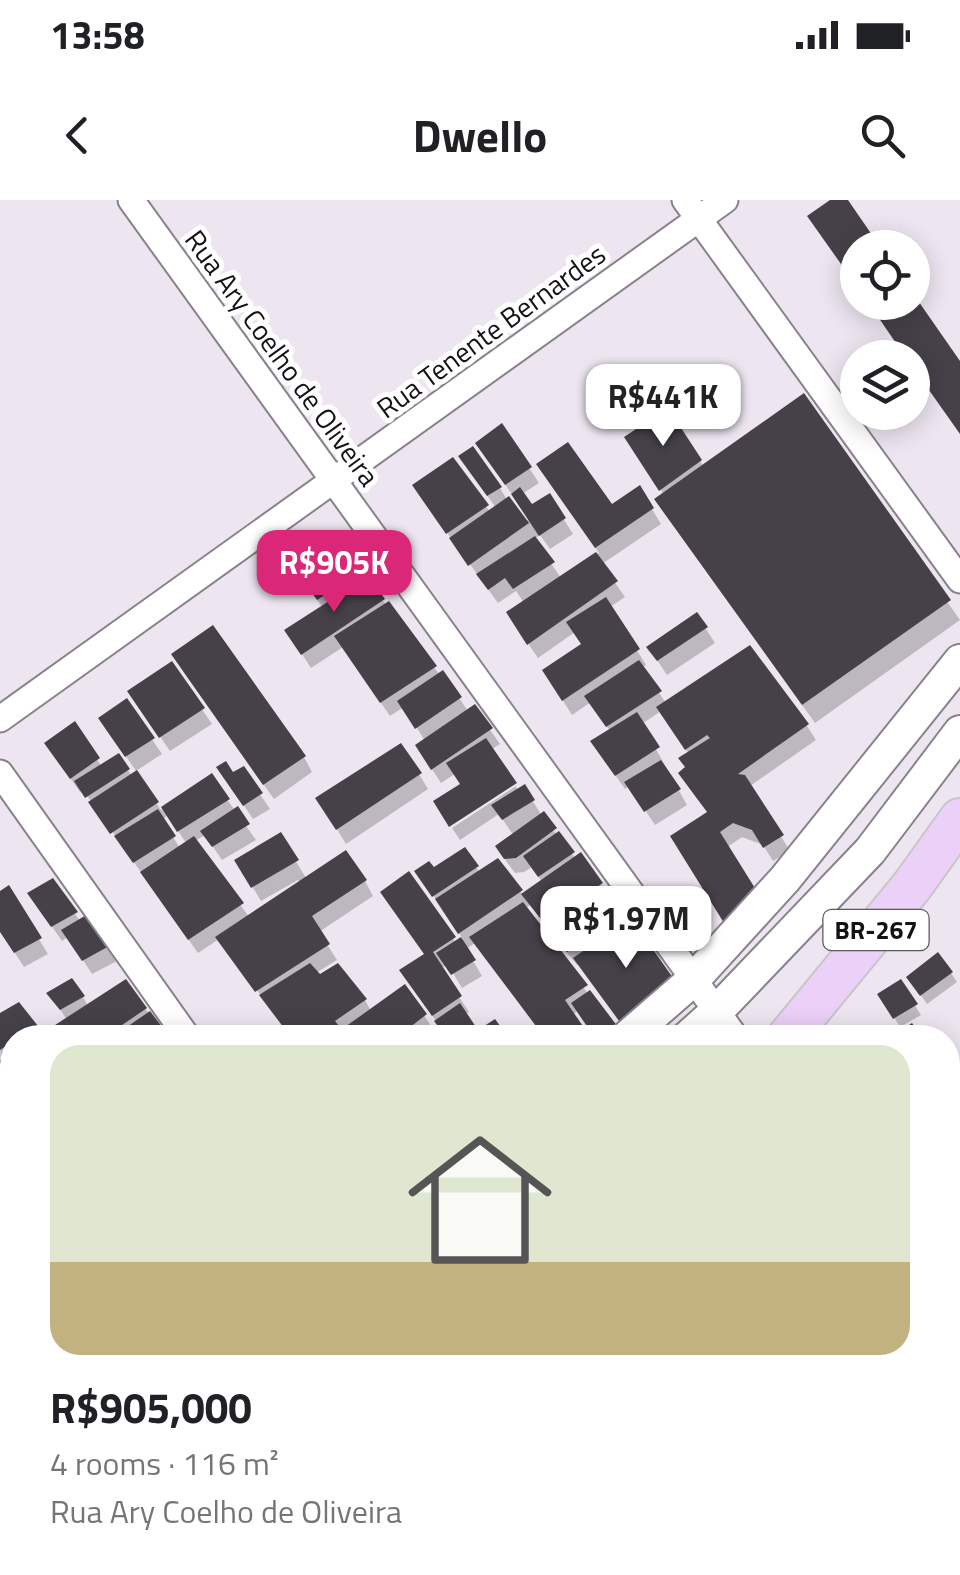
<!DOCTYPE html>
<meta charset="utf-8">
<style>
:root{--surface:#fff;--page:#f6f6f6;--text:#202124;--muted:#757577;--accent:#db2777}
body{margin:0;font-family:"Titillium Web",sans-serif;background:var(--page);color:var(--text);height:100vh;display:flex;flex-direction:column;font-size:38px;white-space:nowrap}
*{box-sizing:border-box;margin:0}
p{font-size:32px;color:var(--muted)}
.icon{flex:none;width:55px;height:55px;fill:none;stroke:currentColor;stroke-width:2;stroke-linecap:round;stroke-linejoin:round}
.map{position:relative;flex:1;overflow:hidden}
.side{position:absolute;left:0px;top:825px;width:960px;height:550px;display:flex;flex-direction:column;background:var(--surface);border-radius:40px 40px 0 0;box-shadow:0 5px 25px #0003}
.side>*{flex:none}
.tools{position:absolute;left:840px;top:30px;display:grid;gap:20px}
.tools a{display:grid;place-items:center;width:90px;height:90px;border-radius:50%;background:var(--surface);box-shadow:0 5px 25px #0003;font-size:50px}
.price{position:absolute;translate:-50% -85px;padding:0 22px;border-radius:20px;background:#fff;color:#222;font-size:32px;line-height:65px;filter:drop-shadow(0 2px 5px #0008)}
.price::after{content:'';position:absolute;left:50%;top:60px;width:30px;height:22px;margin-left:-15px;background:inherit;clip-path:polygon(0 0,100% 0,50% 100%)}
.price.on{background:var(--accent);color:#fff}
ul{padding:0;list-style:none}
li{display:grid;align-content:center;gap:20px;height:530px;padding:0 50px}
li span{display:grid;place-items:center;height:310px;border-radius:30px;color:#555}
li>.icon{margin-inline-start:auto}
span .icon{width:180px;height:180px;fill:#fffc;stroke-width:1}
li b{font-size:42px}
.status{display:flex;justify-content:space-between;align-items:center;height:70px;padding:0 50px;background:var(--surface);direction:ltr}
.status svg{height:28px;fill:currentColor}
header{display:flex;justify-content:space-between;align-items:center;height:130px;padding:0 50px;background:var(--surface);font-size:45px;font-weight:700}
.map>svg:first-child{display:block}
</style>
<div class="status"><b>13:58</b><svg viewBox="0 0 49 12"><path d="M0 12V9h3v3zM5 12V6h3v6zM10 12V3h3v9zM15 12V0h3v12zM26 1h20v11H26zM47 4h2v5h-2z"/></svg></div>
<header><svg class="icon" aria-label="back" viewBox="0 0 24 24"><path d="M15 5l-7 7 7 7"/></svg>Dwello<svg class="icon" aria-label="search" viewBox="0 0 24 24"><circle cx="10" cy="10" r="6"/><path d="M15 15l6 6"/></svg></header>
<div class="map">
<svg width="960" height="1375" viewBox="0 0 960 1375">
<rect width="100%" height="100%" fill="#ede6f1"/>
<!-- shadow -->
<path fill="#0003" fill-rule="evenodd" d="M803 197 960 420 815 523 669 319 664 295 636 253 667 211 704 267Z
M502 227 539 283 522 294 531 307 549 296 573 334 550 349 540 335 534 339 561 378 599 353 548 279 612 307 652 309 661 324 602 364 625 397 610 407 646 465 642 468 666 503 749 448 807 526 816 540 750 586 790 651 773 661 763 645 742 637 726 648 687 569 689 554 661 511 642 524 687 605 655 625 629 586 625 589 602 556 610 531 591 502 572 515 553 485 584 446 575 432 538 458 517 427 524 403 516 391 498 403 424 301 453 261 490 312 496 308 470 271 500 288 507 300 526 321 529 319 487 258Z
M345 344 386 405 440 475 442 473 468 511 474 507 500 544 441 583 426 560 425 541 404 507 390 516 343 447 311 468 296 445 323 408 308 387Z
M697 415 715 443 667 475 649 448Z
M171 464 212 524 170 551 139 506Z
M182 470 304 557 312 572 274 599Z
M126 501 162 554 136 571 110 533Z
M74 525 102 567 118 556 132 576 136 573 161 610 211 577 256 640 222 660 205 635 195 641 249 717 300 684 298 680 261 701 237 661 280 635 306 678 365 681 373 696 319 732 337 760 316 773 365 800 371 811 405 787 434 830 424 838H353L350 831 344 835 289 833 219 739 198 753 83 590 80 592 56 558ZM168 615 186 643 180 648 162 620Z
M243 569 270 609 253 619 228 582 232 575Z
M419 574 428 589 346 644 327 613Z
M516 586 518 591 524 587 542 616 576 659 581 655 610 698 585 714 594 729 579 738 587 751 630 721 684 801 633 838 580 764 577 765 530 705 525 709 621 838H596L578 811 572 815 587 838H545L475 743 466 749 482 776 462 788 448 765 440 768 469 812 465 814 477 833 494 822 506 838H447L403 770 426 755 383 692 408 674 456 743 463 739 417 672 428 664 433 670 464 650 480 673 497 662 523 695 542 682 532 667 524 672 515 673 506 661 498 647 514 636 499 614 460 640 452 628Z
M52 681 80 721 109 746 117 761 92 774 68 737 62 741 39 708Z
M8 689 48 754 24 767 0 730V694Z
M951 773 957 782 927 804 915 787Z
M125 782 167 837 12 838V917L2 924 0 816 18 805 41 836 67 820 50 794 83 797 88 806Z
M900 782 921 815 900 827 880 795Z
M0 942 12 962V969L0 977Z
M0 1185 12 1204V1216L0 1222Z
M960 1217V1335L956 1330 950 1334 948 1331V1226Z"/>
<!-- building -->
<path fill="#464149" d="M830 0H848L881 48H858V88L807 16Z
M912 92 960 161V234L912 166V158H906L868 102H912Z
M804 193 951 400 802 505 654 299Z
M668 208 702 260 659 291 624 237Z
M502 223 532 267 505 285 475 243Z
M568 242 612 304 640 285 654 308 595 348 536 264Z
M473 246 502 287 487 296 458 256Z
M453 257 489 305 446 334 412 285Z
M520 287 532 304 550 293 566 318 539 336 511 294Z
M509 296 529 323 468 366 449 338Z
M535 336 555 362 513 389 505 378 488 390 476 374Z
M346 341 365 369 317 400 297 372Z
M596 352 618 381 527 445 506 412Z
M368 376 385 399 301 455 284 430Z
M606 397 640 449 562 501 542 470 581 444 566 422Z
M389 401 437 466 380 503 334 436Z
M697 412 708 427 657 461 646 447Z
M213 425 306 556 263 585 171 454Z
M750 445 809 524 738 574 745 575 784 635 763 648 752 630 733 623 720 632 758 693 724 723 670 636 707 612 678 573 685 567 678 558 710 538 707 535 685 550 656 507Z
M639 460 662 491 606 527 584 496Z
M172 461 205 508 159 538 127 491Z
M443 470 462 497 415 529 397 501Z
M127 498 155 538 125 557 98 518Z
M475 504 493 528 431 570 415 545Z
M637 512 660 547 615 576 590 541Z
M75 521 100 558 70 579 44 543Z
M486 538 517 583 449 627 433 601 460 584 446 563Z
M401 543 422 573 336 630 315 598Z
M119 553 130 569 85 598 74 581Z
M661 560 681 589 644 612 624 582Z
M226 561 233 572 244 566 263 593 243 606 216 567Z
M137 570 159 602 110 634 88 602Z
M212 573 230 599 177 632 161 607Z
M525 584 535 600 502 620 491 605Z
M238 606 250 624 212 647 200 631Z
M158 609 176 636 133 663 114 636Z
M544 611 557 628 516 658 504 659 495 646Z
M559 631 575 652 538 677 523 656Z
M281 632 299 660 251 688 234 660Z
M194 636 244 703 188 740 140 672Z
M465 647 479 666 432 697 414 671 429 661 434 667Z
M346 650 367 680 312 716 330 744 255 792 215 737Z
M581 652 603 683 578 698 588 714 572 723 584 740 567 752 521 694Z
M498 658 523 690 458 734 435 699Z
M409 671 456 737 433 752 462 796 432 816 399 770 424 754 380 692Z
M53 678 78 712 51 727 27 693Z
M9 685 42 738 14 753 0 732V691Z
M523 702 588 785 565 800 589 835 585 838H545L469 737Z
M88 714 111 745 82 761 61 730Z
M631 718 678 785 622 825 573 758Z
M461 737 476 760 451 775 436 753Z
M938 752 953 772 920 796 906 777Z
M310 763 320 774 338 763 367 799 335 821 349 838H278L287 832 259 795Z
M72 778 85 796 60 810 46 793Z
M126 779 147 808 103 838H35Z
M901 779 918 804 893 819 877 794Z
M405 784 427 814 396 838H353L345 827Z
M590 790 618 827 605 838H595L571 803Z
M19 802 38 826 20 838H12V842L0 850V813Z
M460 803 478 830 495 819 509 838H447L434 821Z
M150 811 169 836 111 838Z
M912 823 922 838H890Z
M12 852V897L0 905V860Z
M960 994V1058L948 1041V1004Z
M0 1069 12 1087V1189L0 1171Z
M960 1214V1336L948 1319V1223Z
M303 1362H546L556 1375H277Z
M642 1362H733L741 1375H651Z"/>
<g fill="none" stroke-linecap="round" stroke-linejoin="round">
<!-- minor casing -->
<g stroke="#89828c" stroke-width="29">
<path id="minor" d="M131 0 736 838
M685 0 960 380
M0 519 725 0
M0 573 188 838
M948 1131 960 1148"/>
</g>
<!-- tertiary casing -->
<g stroke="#89828c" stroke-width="36">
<path id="tertiary" d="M626 838 694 779 785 679 960 461
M687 838 717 811 870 651 960 532
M948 921 960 912
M948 969 960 959
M0 1227 12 1221
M0 1278 12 1273
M563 1362 572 1375
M124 1375 154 1362
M219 1375 248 1362"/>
</g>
<!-- primary casing -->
<g stroke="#c7c6c7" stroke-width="44">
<path id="primary" d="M787 838 912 686 960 619
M0 1356 12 1350"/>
</g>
<!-- minor -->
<use href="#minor" stroke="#fff" stroke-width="25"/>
<!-- tertiary -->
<use href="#tertiary" stroke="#fff" stroke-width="32"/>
<!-- primary -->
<use href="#primary" stroke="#ebd0f7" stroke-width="40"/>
</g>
<g text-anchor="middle" stroke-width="10" stroke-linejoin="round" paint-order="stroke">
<!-- shield labels -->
<rect fill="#fff" stroke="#5a595b" stroke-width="2.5" x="823.5" y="710" width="105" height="40" rx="8"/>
<g font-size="25" font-weight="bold" fill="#141215">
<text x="876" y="739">BR-267</text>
</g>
<!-- street labels -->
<g font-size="28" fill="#141215" stroke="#fff">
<text transform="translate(491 131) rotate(-36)" y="10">Rua Tenente Bernardes</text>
<text transform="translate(282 158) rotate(54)" y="10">Rua Ary Coelho de Oliveira</text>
</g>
</g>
</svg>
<div class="tools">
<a><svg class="icon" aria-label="locate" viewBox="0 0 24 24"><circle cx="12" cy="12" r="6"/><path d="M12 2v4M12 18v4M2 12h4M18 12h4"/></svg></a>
<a><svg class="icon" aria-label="layers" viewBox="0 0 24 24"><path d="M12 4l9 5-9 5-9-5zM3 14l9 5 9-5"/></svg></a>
</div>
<b class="price" style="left:663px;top:249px">R$441K</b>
<b class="price on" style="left:334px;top:415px">R$905K</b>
<b class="price" style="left:626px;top:771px">R$1.97M</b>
<section class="side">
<ul>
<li><span style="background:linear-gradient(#dfe7d0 70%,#c2b280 0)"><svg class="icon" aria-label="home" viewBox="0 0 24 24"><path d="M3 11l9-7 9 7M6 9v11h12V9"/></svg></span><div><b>R$905,000</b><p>4 rooms · 116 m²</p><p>Rua Ary Coelho de Oliveira</p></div></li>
</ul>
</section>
</div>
